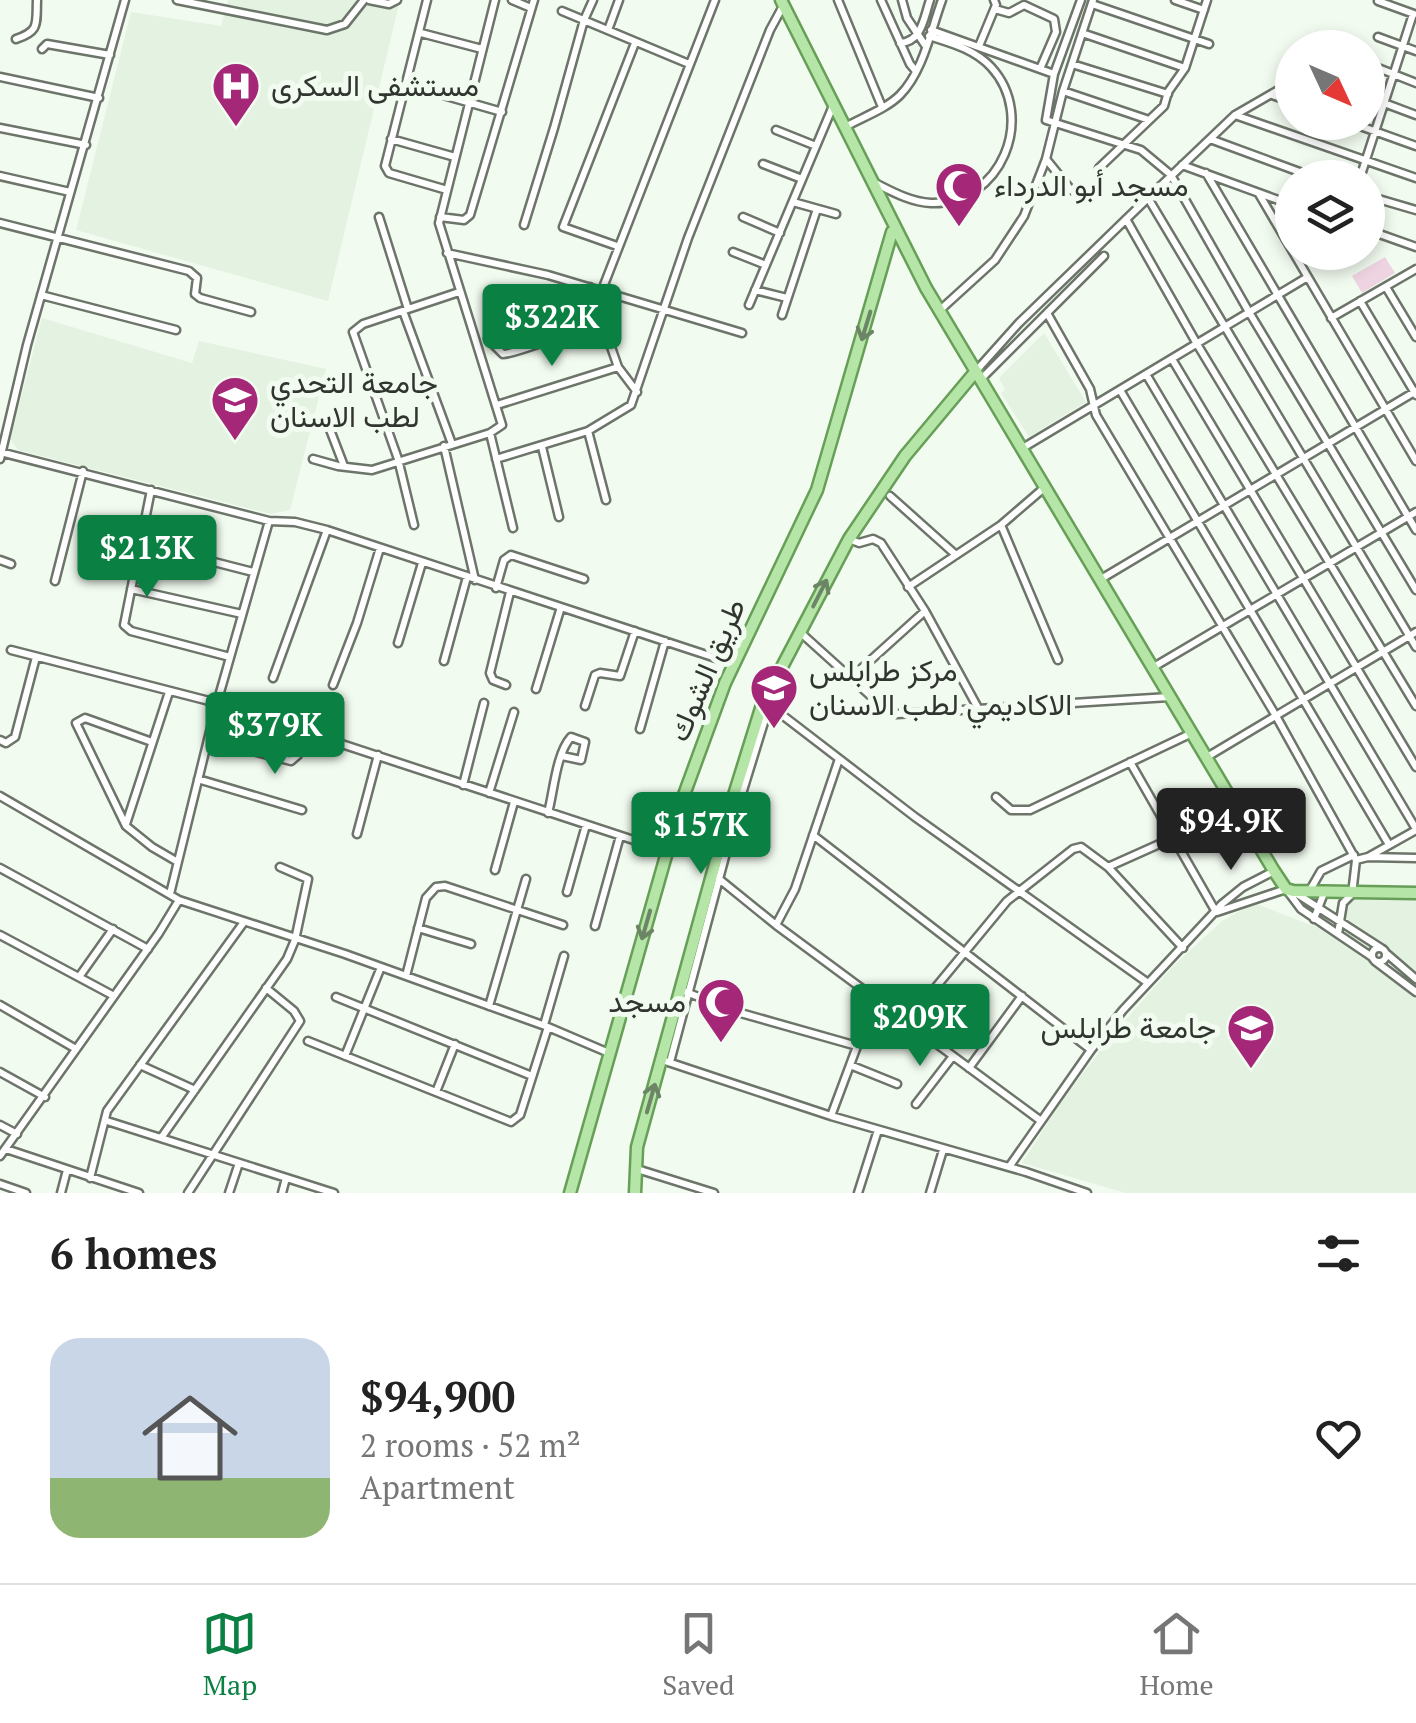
<!DOCTYPE html>
<meta charset="utf-8">
<style>
:root{--surface:#fff;--page:#f6f6f6;--text:#222;--muted:#767676;--line:#e0e0e0;--accent:#0b8043}
body{margin:0;font-family:"PT Serif",Vazirmatn,serif;background:var(--page);color:var(--text);height:100vh;display:flex;flex-direction:column;font-size:38px;white-space:nowrap}
*{box-sizing:border-box;margin:0}
p{font-size:32px;color:var(--muted)}
.icon{flex:none;width:55px;height:55px;fill:none;stroke:currentColor;stroke-width:2;stroke-linecap:round;stroke-linejoin:round}
.map{position:relative;height:1193px;overflow:hidden}
.panel{display:flex;flex-direction:column;background:var(--surface);flex:1}
.panel>*{flex:none}
.needle{width:65px;rotate:134deg}
.fabs{position:absolute;left:1275px;top:30px;display:grid;gap:20px}
.fabs a{display:grid;place-items:center;width:110px;height:110px;border-radius:50%;background:var(--surface);box-shadow:0 5px 15px #0003;font-size:50px}
.price{position:absolute;translate:-50% -85px;padding:0 22px;border-radius:10px;background:var(--accent);color:#fff;font-size:32px;line-height:65px;filter:drop-shadow(0 2px 5px #0008)}
.price::after{content:'';position:absolute;left:50%;top:60px;width:30px;height:22px;margin-left:-15px;background:inherit;clip-path:polygon(0 0,100% 0,50% 100%)}
.price.selected{background:#222;color:#fff}
ul{padding:0;list-style:none}
li{display:flex;align-items:center;gap:30px;height:250px;padding:0 50px}
li+li{border-top:2px solid var(--line)}
li span{display:grid;place-items:center;flex:none;width:280px;height:200px;border-radius:30px;color:#555}
li>.icon{margin-inline-start:auto}
span .icon{width:120px;height:120px;fill:#fffc;stroke-width:1}
li b{font-size:42px}
h2{display:flex;justify-content:space-between;align-items:center;height:120px;padding:0 50px;font-size:42px}
.menu{display:flex;justify-content:space-around;align-items:center;height:140px;border-top:2px solid var(--line);background:var(--surface);font-size:28px;color:var(--muted)}
.menu a{display:grid;justify-items:center;gap:5px}
.menu .selected{color:var(--accent)}
.map>svg:first-child{display:block}
</style>
<div class="map">
<svg width="1416" height="1193" viewBox="0 0 1416 1193">
<rect width="100%" height="100%" fill="#f2fbf0"/>
<!-- built -->
<path fill="#e4f2e1" d="M228 0H400L328 301 76 230 131 12 221 26Z
M42 318 192 363 199 341 326 369 290 510 271 514 18 450 10 439Z
M1044 333 1086 402 1029 437 1001 393 1005 390 999 378Z
M1416 893V1193H1126L1022 1163 1061 1102 1110 1038 1172 967 1222 921 1254 903 1337 935 1347 897Z"/>
<!-- green -->
<path fill="#edd4e0" d="M1385 257 1395 273 1362 293 1352 276Z"/>
<g fill="none" stroke-linecap="round" stroke-linejoin="round">
<!-- minor casing -->
<g stroke="#6d756a" stroke-width="11">
<path id="minor" d="M177 0 327 30 345 24 364 0
M369 0 389 4 397 0
M427 0 385 166 389 173 447 190
M512 0 531 8
M838 0 882 107
M881 0 910 64 915 70
M902 0 907 18 925 45
M1081 0 1054 74 1046 120 1141 150 1171 175 1249 312 1416 590
M1175 0 1204 10
M1378 1 1414 14
M1092 4 1209 44
M995 9 1009 13 1024 5 1054 19 1056 32 1040 69
M562 11 689 64
M608 30 619 0
M931 30 1054 74
M421 33 482 49
M1082 33 1185 68
M1378 37 1416 51
M16 39C40 31 36 24 37 0
M900 43C922 42 924 17 930 0
M979 46 996 5 994 0
M42 49 47 44 110 55
M1072 64 1168 94
M1368 64 1416 83
M0 77 99 98
M405 84 502 112
M1063 91 1149 120
M1272 95 1292 102
M1368 97 1416 115
M1235 115 1416 178
M1349 122 1416 146
M845 127C863 117 886 109 900 95 923 72 931 30 942 0
M0 128 86 145
M776 130 816 146
M391 139 455 157
M1210 139 1316 178
M1046 159 1071 190
M763 164 802 179
M1182 165 1292 205
M1099 168 1164 106 1168 92 1185 68 1207 0
M1206 173 1416 530
M0 176 70 192
M1360 178 1413 14
M873 182C891 191 910 202 931 203 1001 205 1037 117 991 67 974 49 951 43 929 36
M1259 194 1416 461
M1368 196 1416 210
M1148 198 1416 647
M793 202 836 214
M379 217 408 309
M440 217 464 220 470 215 534 0
M743 217 780 233
M1126 219 1197 344 1416 706
M0 223 189 271 197 278 195 294 200 298 251 312
M524 225 554 128 584 20 593 0
M1368 230 1416 247
M617 246 563 227 635 43
M733 252 766 265
M447 253 548 275 742 333
M590 287 618 367 637 392
M1386 287 1416 337
M602 290 715 0
M755 290 787 298
M41 295 176 330
M1360 301 1416 395
M749 305 833 106
M403 311 452 444
M939 311 995 260 1024 216 1046 159 1063 91 1093 0
M1047 313 1090 389 1096 415 1276 716 1356 860
M782 315 817 209
M1331 318 1416 269
M488 339 503 354C517 354 582 327 601 321
M1172 359 1416 767
M976 371 1019 323 1148 198 1235 115 1280 89 1292 71
M1146 374 1416 829
M981 379 1104 256
M1120 390 1388 843
M497 405 618 367
M329 427 344 466
M588 431 606 500
M490 433 513 528
M444 446 475 580
M542 447 559 517
M1021 449 1306 278
M0 452 269 521 295 522 327 530 734 664
M0 459 27 345 125 0
M313 459 338 466 372 470 490 433 502 425 439 223 495 0
M496 459 588 431 631 405 688 238 770 30 783 6
M151 490 124 625 131 631 230 657
M890 496 956 555
M414 525 398 459 353 332 363 324 459 292
M1001 525 1058 660
M849 539 859 543 873 539 881 543 925 611 978 708
M140 543 253 572
M0 560 11 564
M1101 579 1416 391
M55 581 83 471
M908 587 1001 525 1044 488
M496 588 504 560 511 555 584 579
M131 589 242 614
M801 633 884 708 897 714 1169 697
M398 643 422 563
M11 650 217 703 667 851
M444 661 467 577
M1152 668 1416 512
M273 678 327 530
M851 678 925 611
M333 685 357 623 380 548
M506 685 493 680 490 673 510 592
M536 689 561 607
M764 701 915 817 1148 983
M585 706 595 675 600 673 620 676 635 631
M640 729 665 641
M208 739 291 761 298 755 304 731
M0 740 6 743 15 737 36 657
M152 742 85 718 76 723 126 826 152 847 176 861
M1207 757 1416 632
M1130 762 1216 912
M198 779 302 810
M463 785 484 703
M489 793 514 712
M0 796 179 900 345 954 548 1027 609 1053
M996 797 1011 810H1030L1192 733
M548 813C554 790 556 754 571 737L585 742 581 760 562 756
M126 824 169 692
M357 834 378 755
M813 835 1091 1050
M1368 857 1416 858
M1108 867 1175 837
M0 868 148 949
M495 870 514 802
M713 874 776 925 1041 1121
M1310 890 1321 871 1354 855
M567 892 586 825
M1294 892 1381 948
M170 894 217 703 269 521
M1217 912 1286 889 1301 909 1372 957
M1314 919 1324 893
M776 925 795 889 839 759
M595 926 620 836
M418 928 471 944
M1338 934 1343 903 1352 894 1356 860 1368 857 1416 830
M0 935 114 996
M1372 955a7 7 0 1 1 14 0a7 7 0 1 1-14 0Z
M1387 954 1416 979
M1375 961 1416 992
M406 976 426 898 436 887 445 886 563 925
M79 977 113 929
M686 992 737 1012 857 1046
M336 997 532 1076
M0 1005 76 1049
M489 1006 526 879
M907 1022 1007 901 1073 849 1081 847 1108 867 1183 948
M544 1025 564 956
M308 1041 511 1122 520 1115 548 1027
M345 1056 381 967
M662 1060 831 1116 1026 1172 1087 1193
M670 1062 741 797 770 703
M140 1065 195 1090
M850 1065 897 1084
M969 1068 1022 996
M0 1072 45 1097
M436 1092 455 1044
M916 1104 953 1056
M831 1116 875 998
M107 1121 334 1193
M0 1125 17 1134
M161 1138 287 959 295 940 308 879 280 867
M6 1149 139 1193
M0 1156 159 933 179 900
M1009 1167 1091 1050 1123 1010 1222 904 1243 887 1274 871
M637 1169 714 1193
M90 1178 107 1111 244 922
M0 1184 26 1193
M61 1193 67 1170
M188 1193 300 1021 294 1011 266 988
M229 1193 239 1163
M282 1193 286 1178
M858 1193 878 1130
M930 1193 943 1150"/>
</g>
<!-- primary casing -->
<g stroke="#679e58" stroke-width="15">
<path id="primary" d="M781 0 926 288 1274 871 1286 889 1293 891 1416 893
M570 1193 681 803 725 683 817 490 892 232
M635 1193 637 1147 734 795 762 705 849 539 905 456 976 371"/>
</g>
<!-- minor -->
<use href="#minor" stroke="#fff" stroke-width="6"/>
<!-- primary -->
<use href="#primary" stroke="#b5e6a8" stroke-width="10"/>
</g>
<!-- one-way arrows -->
<defs><path id="oneway-shaft" d="M-6 0H5M1.5-3L5.5 0L1.5 3" fill="none" stroke-width="1.6" stroke-linecap="round" stroke-linejoin="round" transform="scale(2.5)"/></defs>
<g stroke="#6c8566">
<use href="#oneway-shaft" transform="translate(866 326) rotate(107)"/>
<use href="#oneway-shaft" transform="translate(820 593) rotate(-63)"/>
<use href="#oneway-shaft" transform="translate(646 925) rotate(106)"/>
<use href="#oneway-shaft" transform="translate(651 1098) rotate(-74)"/>
</g>
<!-- icons -->
<defs>
<g id="hospital-pin" transform="scale(2.5)"><path d="M0 17L-7.5 6A9.5 9.5 0 1 1 7.5 6Z" fill="#a52778" stroke="#f2fbf0"/><path d="M-5-5h3v3.5h4V-5h3V5h-3V1.5h-4V5h-3Z" fill="#fff"/></g>
<g id="mosque-pin" transform="scale(2.5)"><path d="M0 17L-7.5 6A9.5 9.5 0 1 1 7.5 6Z" fill="#a52778" stroke="#f2fbf0"/><path d="M3.5-4.9A6 6 0 1 0 3.5 4.9A5 5 0 1 1 3.5-4.9Z" fill="#fff"/></g>
<g id="university-pin" transform="scale(2.5)"><path d="M0 17L-7.5 6A9.5 9.5 0 1 1 7.5 6Z" fill="#a52778" stroke="#f2fbf0"/><path d="M0-5L7-2L0 1L-7-2ZM-4 1L0 2.5L4 1V4Q0 6-4 4Z" fill="#fff"/></g>
</defs>
<g fill-rule="evenodd">
<use href="#hospital-pin" x="236" y="86"/>
<use href="#mosque-pin" x="959" y="186"/>
<use href="#university-pin" x="235" y="400"/>
<use href="#university-pin" x="774" y="688"/>
<use href="#mosque-pin" x="721" y="1002"/>
<use href="#university-pin" x="1251" y="1028"/>
</g>
<g text-anchor="middle" stroke-width="10" stroke-linejoin="round" paint-order="stroke">
<!-- poi labels -->
<g font-size="30" fill="#313530" stroke="#f2fbf0" text-anchor="start">
<text x="271" y="96">مستشفى السكرى</text>
<text x="994" y="196">مسجد أبو الدرداء</text>
<text x="270" y="393">جامعة التحدي<tspan x="270" dy="34">لطب الاسنان</tspan></text>
<text x="809" y="681">مركز طرابلس<tspan x="809" dy="34">الاكاديمي لطب الاسنان</tspan></text>
<text x="686" y="1012" text-anchor="end">مسجد</text>
<text x="1216" y="1038" text-anchor="end">جامعة طرابلس</text>
</g>
<!-- street labels -->
<g font-size="30" fill="#313530" stroke="#f2fbf0">
<text transform="translate(707 670) rotate(-67)" y="10">طريق الشوك</text>
</g>
</g>
</svg>
<div class="fabs">
<a><svg class="needle" viewBox="-14 -14 28 28"><path d="M0-13l5 13h-10z" fill="#e53935"/><path d="M0 13l5-13h-10z" fill="#767676"/></svg></a>
<a><svg class="icon" aria-label="layers" viewBox="0 0 24 24"><path d="M12 4l9 5-9 5-9-5zM3 14l9 5 9-5"/></svg></a>
</div>
<b class="price" style="left:552px;top:369px">$322K</b>
<b class="price" style="left:147px;top:600px">$213K</b>
<b class="price" style="left:275px;top:777px">$379K</b>
<b class="price selected" style="left:1231px;top:873px">$94.9K</b>
<b class="price" style="left:701px;top:877px">$157K</b>
<b class="price" style="left:920px;top:1069px">$209K</b>
</div>
<section class="panel">
<h2>6 homes<svg class="icon" aria-label="filters" viewBox="0 0 24 24"><path d="M4 7h16M4 17h16"/><circle cx="9" cy="7" r="2"/><circle cx="15" cy="17" r="2"/></svg></h2>
<ul>
<li><span style="background:linear-gradient(#c9d6e8 70%,#8fb573 0)"><svg class="icon" aria-label="home" viewBox="0 0 24 24"><path d="M3 11l9-7 9 7M6 9v11h12V9"/></svg></span><div><b>$94,900</b><p>2 rooms · 52 m²</p><p>Apartment</p></div><svg class="icon" aria-label="heart" viewBox="0 0 24 24"><path d="M12 20l-8-8c-3-5 5-10 8-4 3-6 11-1 8 4z"/></svg></li>
</ul>
</section>
<nav class="menu">
<a class="selected"><svg class="icon" aria-label="map" viewBox="0 0 24 24"><path d="M3 6l6-2 6 2 6-2v14l-6 2-6-2-6 2zM9 4v14M15 6v14"/></svg>Map</a>
<a><svg class="icon" aria-label="saved" viewBox="0 0 24 24"><path d="M7 4h10v16l-5-4-5 4z"/></svg>Saved</a>
<a><svg class="icon" aria-label="home" viewBox="0 0 24 24"><path d="M3 11l9-7 9 7M6 9v11h12V9"/></svg>Home</a>
</nav>
